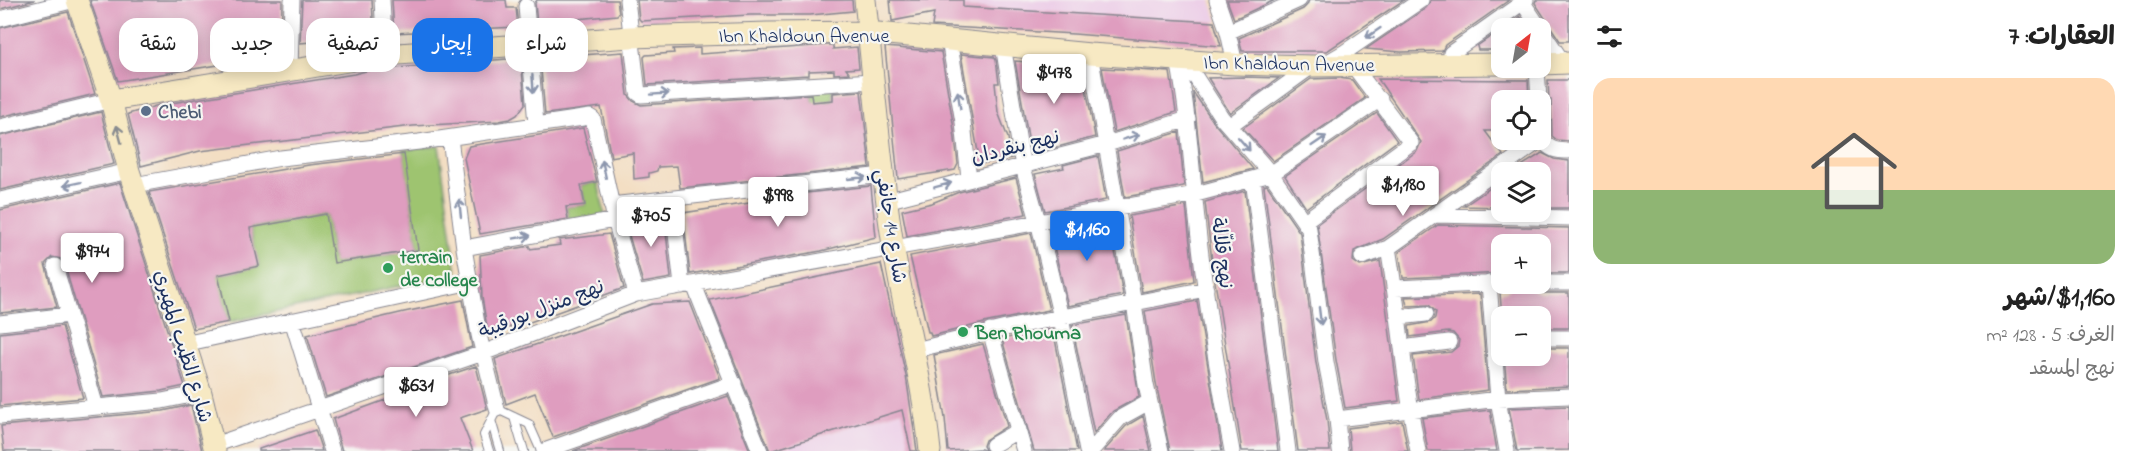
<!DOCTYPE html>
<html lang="ar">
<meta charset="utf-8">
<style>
:root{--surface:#fff;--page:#f6f6f6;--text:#222;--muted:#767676;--line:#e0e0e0;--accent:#1a73e8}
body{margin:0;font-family:"Indie Flower","Playpen Sans Arabic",sans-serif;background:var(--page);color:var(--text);direction:rtl;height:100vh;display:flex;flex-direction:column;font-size:22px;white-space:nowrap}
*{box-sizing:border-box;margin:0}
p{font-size:20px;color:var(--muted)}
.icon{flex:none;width:33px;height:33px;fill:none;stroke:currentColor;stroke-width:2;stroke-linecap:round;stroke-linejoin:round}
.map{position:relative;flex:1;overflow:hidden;direction:ltr}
.details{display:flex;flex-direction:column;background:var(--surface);width:570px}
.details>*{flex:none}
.guide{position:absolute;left:18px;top:18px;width:570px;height:54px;direction:rtl;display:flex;gap:12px}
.needle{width:39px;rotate:31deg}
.controls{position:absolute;left:1491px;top:18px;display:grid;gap:12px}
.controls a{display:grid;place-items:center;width:60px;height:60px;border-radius:12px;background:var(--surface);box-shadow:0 3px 15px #0003;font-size:30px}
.price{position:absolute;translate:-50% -51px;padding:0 14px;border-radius:6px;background:#fff;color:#222;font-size:20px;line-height:39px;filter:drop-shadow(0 2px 3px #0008)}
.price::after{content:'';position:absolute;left:50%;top:36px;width:18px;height:14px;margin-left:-9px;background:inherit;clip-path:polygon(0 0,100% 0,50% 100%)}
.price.selected{background:var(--accent);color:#fff}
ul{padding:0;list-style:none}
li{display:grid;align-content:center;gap:12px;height:318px;padding:0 24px}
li+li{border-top:2px solid var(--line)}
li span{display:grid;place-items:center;height:186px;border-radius:18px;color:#555}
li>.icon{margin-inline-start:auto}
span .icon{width:108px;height:108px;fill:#fffc;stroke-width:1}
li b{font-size:26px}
h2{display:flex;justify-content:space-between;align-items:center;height:72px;padding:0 24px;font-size:26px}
.chip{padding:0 21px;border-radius:18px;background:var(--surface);box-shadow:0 3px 15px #0003;font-size:21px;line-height:54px}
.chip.selected{background:var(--accent);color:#fff}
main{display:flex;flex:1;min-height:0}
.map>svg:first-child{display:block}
</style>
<main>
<section class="details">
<h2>العقارات: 7<svg class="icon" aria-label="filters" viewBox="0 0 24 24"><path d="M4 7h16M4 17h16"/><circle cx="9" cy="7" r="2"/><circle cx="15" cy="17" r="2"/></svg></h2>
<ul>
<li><span style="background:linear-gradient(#ffd9b3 60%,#8fb573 0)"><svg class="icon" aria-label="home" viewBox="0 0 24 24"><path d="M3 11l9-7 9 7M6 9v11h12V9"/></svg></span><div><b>$1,160/شهر</b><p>الغرف: 5 · 128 m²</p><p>نهج المسقد</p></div></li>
</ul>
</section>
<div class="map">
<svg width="1569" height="451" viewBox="0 0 1569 451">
<rect width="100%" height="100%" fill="#f6f6f2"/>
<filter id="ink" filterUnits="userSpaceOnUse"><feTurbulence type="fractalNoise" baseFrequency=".0167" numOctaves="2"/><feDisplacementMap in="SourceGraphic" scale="12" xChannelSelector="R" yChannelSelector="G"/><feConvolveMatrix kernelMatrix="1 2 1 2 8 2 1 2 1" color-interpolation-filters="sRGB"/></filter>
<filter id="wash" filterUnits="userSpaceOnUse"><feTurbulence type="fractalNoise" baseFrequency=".008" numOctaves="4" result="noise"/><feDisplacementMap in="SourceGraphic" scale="24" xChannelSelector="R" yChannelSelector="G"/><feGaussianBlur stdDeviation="1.35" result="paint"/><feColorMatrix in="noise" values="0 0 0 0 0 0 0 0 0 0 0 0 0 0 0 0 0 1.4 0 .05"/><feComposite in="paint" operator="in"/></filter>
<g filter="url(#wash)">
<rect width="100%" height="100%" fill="#f3dec3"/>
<!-- built -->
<path fill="#edd0e8" d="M963 0H1211L1218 22 966 7H963Z
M902 410 910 445 897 451H772Z"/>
<!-- green -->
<path fill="#9ec46f" stroke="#5c7a66" stroke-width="1.5" d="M833 87V100L824 101 815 136 811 89Z
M439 146 457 274 229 322 217 275 259 266 250 228 326 214 334 263 418 250 403 150Z
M598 182 605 217 569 222 566 207 585 205 581 185Z"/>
<g id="blocks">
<!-- building -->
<path fill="#df9dbf" d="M0 0H35L0 9Z
M90 0H282L281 55 118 81Z
M302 0H372L374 37 300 43Z
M392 0H506L507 8H516L518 27 394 33Z
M537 0H617L619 13 617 15 537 23 535 3Z
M637 0H852L853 11 810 15H750L641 21 639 19Z
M890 0H963V7L1214 22 1221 46 1074 34 932 26 934 13 892 21Z
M1227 0H1275L1234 19Z
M1309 0H1404L1327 51H1242L1239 38 1303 9 1307 5Z
M1431 0H1509L1445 45 1442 51 1401 52 1366 49 1426 8Z
M1536 0H1569V41H1560L1535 3Z
M68 12 95 94 0 117V28Z
M1520 16 1528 28H1503Z
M1502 29V50H1478L1477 46Z
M828 45H833V49L857 47 859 68 846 69 849 73 834 74V70L809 71V75L647 85 644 57 646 55 674 53 673 49 700 48V54Z
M885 47 941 52 953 123 958 164 955 170 898 179Z
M623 52 628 95 633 101 641 105 811 94 812 102 833 100V93L861 91 870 167 680 188 677 166 658 167 657 171 649 173V177L634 179 633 153 611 157 601 107 545 114 540 58Z
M961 54 994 57 996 60 999 83H995L998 112 1008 138 1012 158 980 164Z
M521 58 525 104 517 115 510 119 499 121 413 126 200 151 141 166 128 114 159 105 354 74 370 70Z
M1015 61 1082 66 1095 137 1031 154Z
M1102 68 1170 72 1176 112 1114 132Z
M1245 77 1279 78 1230 113 1208 78Z
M1339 78 1352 80 1365 98 1273 161 1243 128 1311 79Z
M1378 79 1528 80 1529 100H1502V131H1485L1503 155 1383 239 1354 251 1353 261 1360 266 1380 261 1399 401 1345 408 1336 360 1317 224 1417 151 1421 142Z
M1548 80H1569V141L1557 140 1552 136 1551 100H1549Z
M1193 92 1215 124 1253 169 1203 182Z
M101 112 114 164 0 190V136Z
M1377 113 1397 141 1306 208 1285 176Z
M583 128 597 182 581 185 585 205 566 207 568 219 480 234 464 158 469 146Z
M1179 132 1184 186 1125 197 1117 151Z
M1542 153 1554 159 1569 161V208H1540V172H1512Z
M404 154 418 250 334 263 326 214 250 228 259 266 218 275 229 322 194 329 149 192 309 165Z
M1098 156 1106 200 1045 211 1035 174 1064 168 1063 165Z
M1016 178 1026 214 907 236 902 210 932 203 959 192Z
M1502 180V207L1464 206Z
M120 183 185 386 161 391 103 397 64 263 61 259 52 257 45 264 57 307 0 313V210Z
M1267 185 1300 233 1316 363 1327 420 1330 451H1298L1264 186Z
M871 186 876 237 821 251 690 274 683 213 789 197 788 195Z
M1245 191 1278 451H1242L1213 269 1205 202Z
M1186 206 1194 281 1142 292 1129 216Z
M664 214 671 278 643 283 628 232 634 231 630 220Z
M1109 219 1123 295 1068 306 1050 230Z
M1438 225 1569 228V273H1540V244H1502V273L1403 278 1399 252Z
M1031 233 1049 310 988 322 931 336 930 332H928L910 256Z
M609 234 624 288 530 322 488 333 482 297 480 255 530 246V249L560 245 559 240Z
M881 264 906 376 917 451H911L902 410 770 451 710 300Z
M1511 287H1531L1535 291 1540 293H1569V328H1540V316H1502V318L1500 293 1507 291Z
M1480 294 1488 390 1419 399 1413 356 1451 352 1458 346 1459 340 1453 333 1448 332 1410 337 1409 326 1431 322 1435 318 1436 312 1429 305 1407 306 1405 297Z
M463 300 472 347 326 397 307 335 404 312Z
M1197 301 1222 451H1170L1156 383 1145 311Z
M690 302 720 378 553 437 535 393 506 404 495 359 652 304Z
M1126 315 1139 397 1113 411 1094 433 1072 325Z
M62 326 83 398 0 406V333Z
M1053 329 1077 451H1034L1002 339Z
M983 344 1007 426 985 440 983 446 986 451 981 449 948 451 945 418 934 355Z
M1540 348H1569V386L1507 389 1504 356H1540Z
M476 366 487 409 460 418 473 451H342L333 419 391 398 390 395Z
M728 396 750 451H573Z
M191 405 202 451H4L1 426 163 411Z
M1569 406V450L1517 451 1509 408Z
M1490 410 1497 451H1428L1422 418Z
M1143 416 1151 451H1104L1126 426Z
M1402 421 1408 451H1350L1348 428Z
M315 430 322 451H259V449Z"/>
</g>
</g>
<g filter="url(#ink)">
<use href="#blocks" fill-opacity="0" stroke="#878690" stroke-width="1.5"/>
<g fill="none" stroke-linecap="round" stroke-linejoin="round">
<!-- lane casing -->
<g stroke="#878690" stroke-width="10">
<path id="lane" d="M514 417 524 451
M491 420 500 451
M489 451 484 435 497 409 529 424 541 451"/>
</g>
<!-- street casing -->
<g stroke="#878690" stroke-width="17">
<path id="street" d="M382 0 385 55
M627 0 638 93 641 95 873 81
M1217 0 1228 32 1235 64
M1521 0 1564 64
M526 6 536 124
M0 19 75 0
M1228 32 1299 0
M949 40 963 122 969 179
M1003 45 1023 167 1038 221 1061 318 1087 451
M1451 53 1526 0
M1090 54 1134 303 1146 385 1161 451
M1178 60C1188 110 1191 160 1196 210 1204 291 1217 371 1232 451
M1188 61 1189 67 1222 118 1271 174 1309 229 1326 362 1337 419 1340 451
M1321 66 1345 52 1421 0
M1537 68 1539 100
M290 69 292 0
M1540 117 1542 139
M1229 126 1312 66
M0 127 111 100
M450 138 464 248 479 335 497 409
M1253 179 1288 451
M134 185 281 158 419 142 590 117 593 119 615 220 636 294
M672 199 682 286
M0 200 129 171
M886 201 1107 144 1188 119
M611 205 883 175
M1435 215 1569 218
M1305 221 1411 143 1352 64
M464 248 615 220
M1388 248C1400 316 1404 384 1418 451
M1362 257 1388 248 1542 139C1549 150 1557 151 1569 151
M55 266 96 407
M1489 283 1498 399 1507 451
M1540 283H1569
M694 285 760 451
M1395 288 1502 283
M1399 317 1426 314
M292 320 332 451
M0 323 69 315
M990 331 1024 451
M1540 338H1569
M184 344 471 282
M1402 348 1449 342
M915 350 1006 328 1206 289
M0 416 162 401 201 393
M1337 419 1498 399 1569 396
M214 445 483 353 636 294 1196 194 1271 174 1380 99
M993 445 1019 430
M544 451 734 383
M1091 451 1120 418 1149 402"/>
</g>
<!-- secondary casing -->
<g stroke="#878690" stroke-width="23">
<path id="secondary" d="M77 0 111 100 129 171 201 393 215 451
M865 0C874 82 880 164 893 245 904 314 923 381 930 451
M1540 64 1569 63
M111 100 385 55 630 37 768 33 868 32 1090 54 1235 64 1312 66 1502 64"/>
</g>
<!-- lane -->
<use href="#lane" stroke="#fff" stroke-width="8"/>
<!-- street -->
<use href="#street" stroke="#fff" stroke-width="15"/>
<!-- secondary -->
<use href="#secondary" stroke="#f7e9c3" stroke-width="21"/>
</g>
<!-- one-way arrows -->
<defs><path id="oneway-shaft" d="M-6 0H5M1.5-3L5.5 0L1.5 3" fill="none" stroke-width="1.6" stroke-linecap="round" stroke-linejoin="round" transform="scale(1.5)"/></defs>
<g stroke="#8d97ae">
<use href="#oneway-shaft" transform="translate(1373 33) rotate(146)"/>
<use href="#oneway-shaft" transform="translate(533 84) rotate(86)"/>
<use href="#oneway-shaft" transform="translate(660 94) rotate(-4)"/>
<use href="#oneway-shaft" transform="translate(959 100) rotate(-99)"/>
<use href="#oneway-shaft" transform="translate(1131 137) rotate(-17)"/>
<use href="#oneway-shaft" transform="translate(1319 141) rotate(-34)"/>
<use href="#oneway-shaft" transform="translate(1244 144) rotate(49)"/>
<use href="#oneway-shaft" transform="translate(604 169) rotate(-102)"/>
<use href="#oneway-shaft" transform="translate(857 178) rotate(-6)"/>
<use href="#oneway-shaft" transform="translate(72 184) rotate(168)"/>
<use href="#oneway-shaft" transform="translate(943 185) rotate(-15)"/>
<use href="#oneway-shaft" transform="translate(460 208) rotate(-96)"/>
<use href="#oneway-shaft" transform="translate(522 237) rotate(-10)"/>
<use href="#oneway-shaft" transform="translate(1320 316) rotate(83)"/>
</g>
<use stroke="#898c90" href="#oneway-shaft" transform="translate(119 134) rotate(-105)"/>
</g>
<!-- markers -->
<circle fill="#5c6f8a" stroke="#f6f6f2" stroke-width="2" cx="146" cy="111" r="6"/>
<g fill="#2e9e5b" stroke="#f6f6f2" stroke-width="2">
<circle cx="388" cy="268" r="6"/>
<circle cx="963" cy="332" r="6"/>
</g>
<g text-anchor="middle" stroke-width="4.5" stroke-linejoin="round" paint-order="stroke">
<!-- street labels -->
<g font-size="20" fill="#1b2f5e" stroke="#f6f6f2">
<text x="804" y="42">Ibn Khaldoun Avenue</text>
<text transform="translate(1289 63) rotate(1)" y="7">Ibn Khaldoun Avenue</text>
<text transform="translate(1015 146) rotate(-14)" y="7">نهج بنقردان</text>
<text transform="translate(892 226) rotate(81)" y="7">شارع 14 جانفي</text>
<text transform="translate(1223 253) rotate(83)" y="7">نهج قلاّلة</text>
<text transform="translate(541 308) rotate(-21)" y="7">نهج منزل بورقيبة</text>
<text transform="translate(184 346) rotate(73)" y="7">شارع الطّيب المهيري</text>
</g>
<!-- service labels -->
<g font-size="20" font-weight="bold" fill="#4e5e75" stroke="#f6f6f2" text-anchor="start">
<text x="158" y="118">Chebi</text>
</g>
<!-- leisure labels -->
<g font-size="20" font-weight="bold" fill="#27864d" stroke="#f6f6f2" text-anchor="start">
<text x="400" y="263">terrain<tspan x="400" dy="23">de college</tspan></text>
<text x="975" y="339">Ben Rhouma</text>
</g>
</g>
</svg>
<div class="controls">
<a><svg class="needle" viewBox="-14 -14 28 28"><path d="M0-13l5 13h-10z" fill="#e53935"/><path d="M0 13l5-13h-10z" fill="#767676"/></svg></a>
<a><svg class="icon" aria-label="locate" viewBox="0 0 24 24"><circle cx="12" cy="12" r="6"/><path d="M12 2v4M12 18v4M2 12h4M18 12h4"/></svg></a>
<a><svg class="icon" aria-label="layers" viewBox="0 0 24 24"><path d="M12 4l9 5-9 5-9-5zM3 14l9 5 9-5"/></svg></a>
<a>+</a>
<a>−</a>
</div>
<b class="price" style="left:1054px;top:105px">$478</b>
<b class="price" style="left:1403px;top:217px">$1,180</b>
<b class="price" style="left:778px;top:228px">$998</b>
<b class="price" style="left:651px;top:248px">$705</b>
<b class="price selected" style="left:1087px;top:262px">$1,160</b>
<b class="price" style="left:92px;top:284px">$974</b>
<b class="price" style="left:416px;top:418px">$631</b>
<div class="guide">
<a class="chip">شراء</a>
<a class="chip selected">إيجار</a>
<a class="chip">تصفية</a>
<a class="chip">جديد</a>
<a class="chip">شقة</a>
</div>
</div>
</main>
